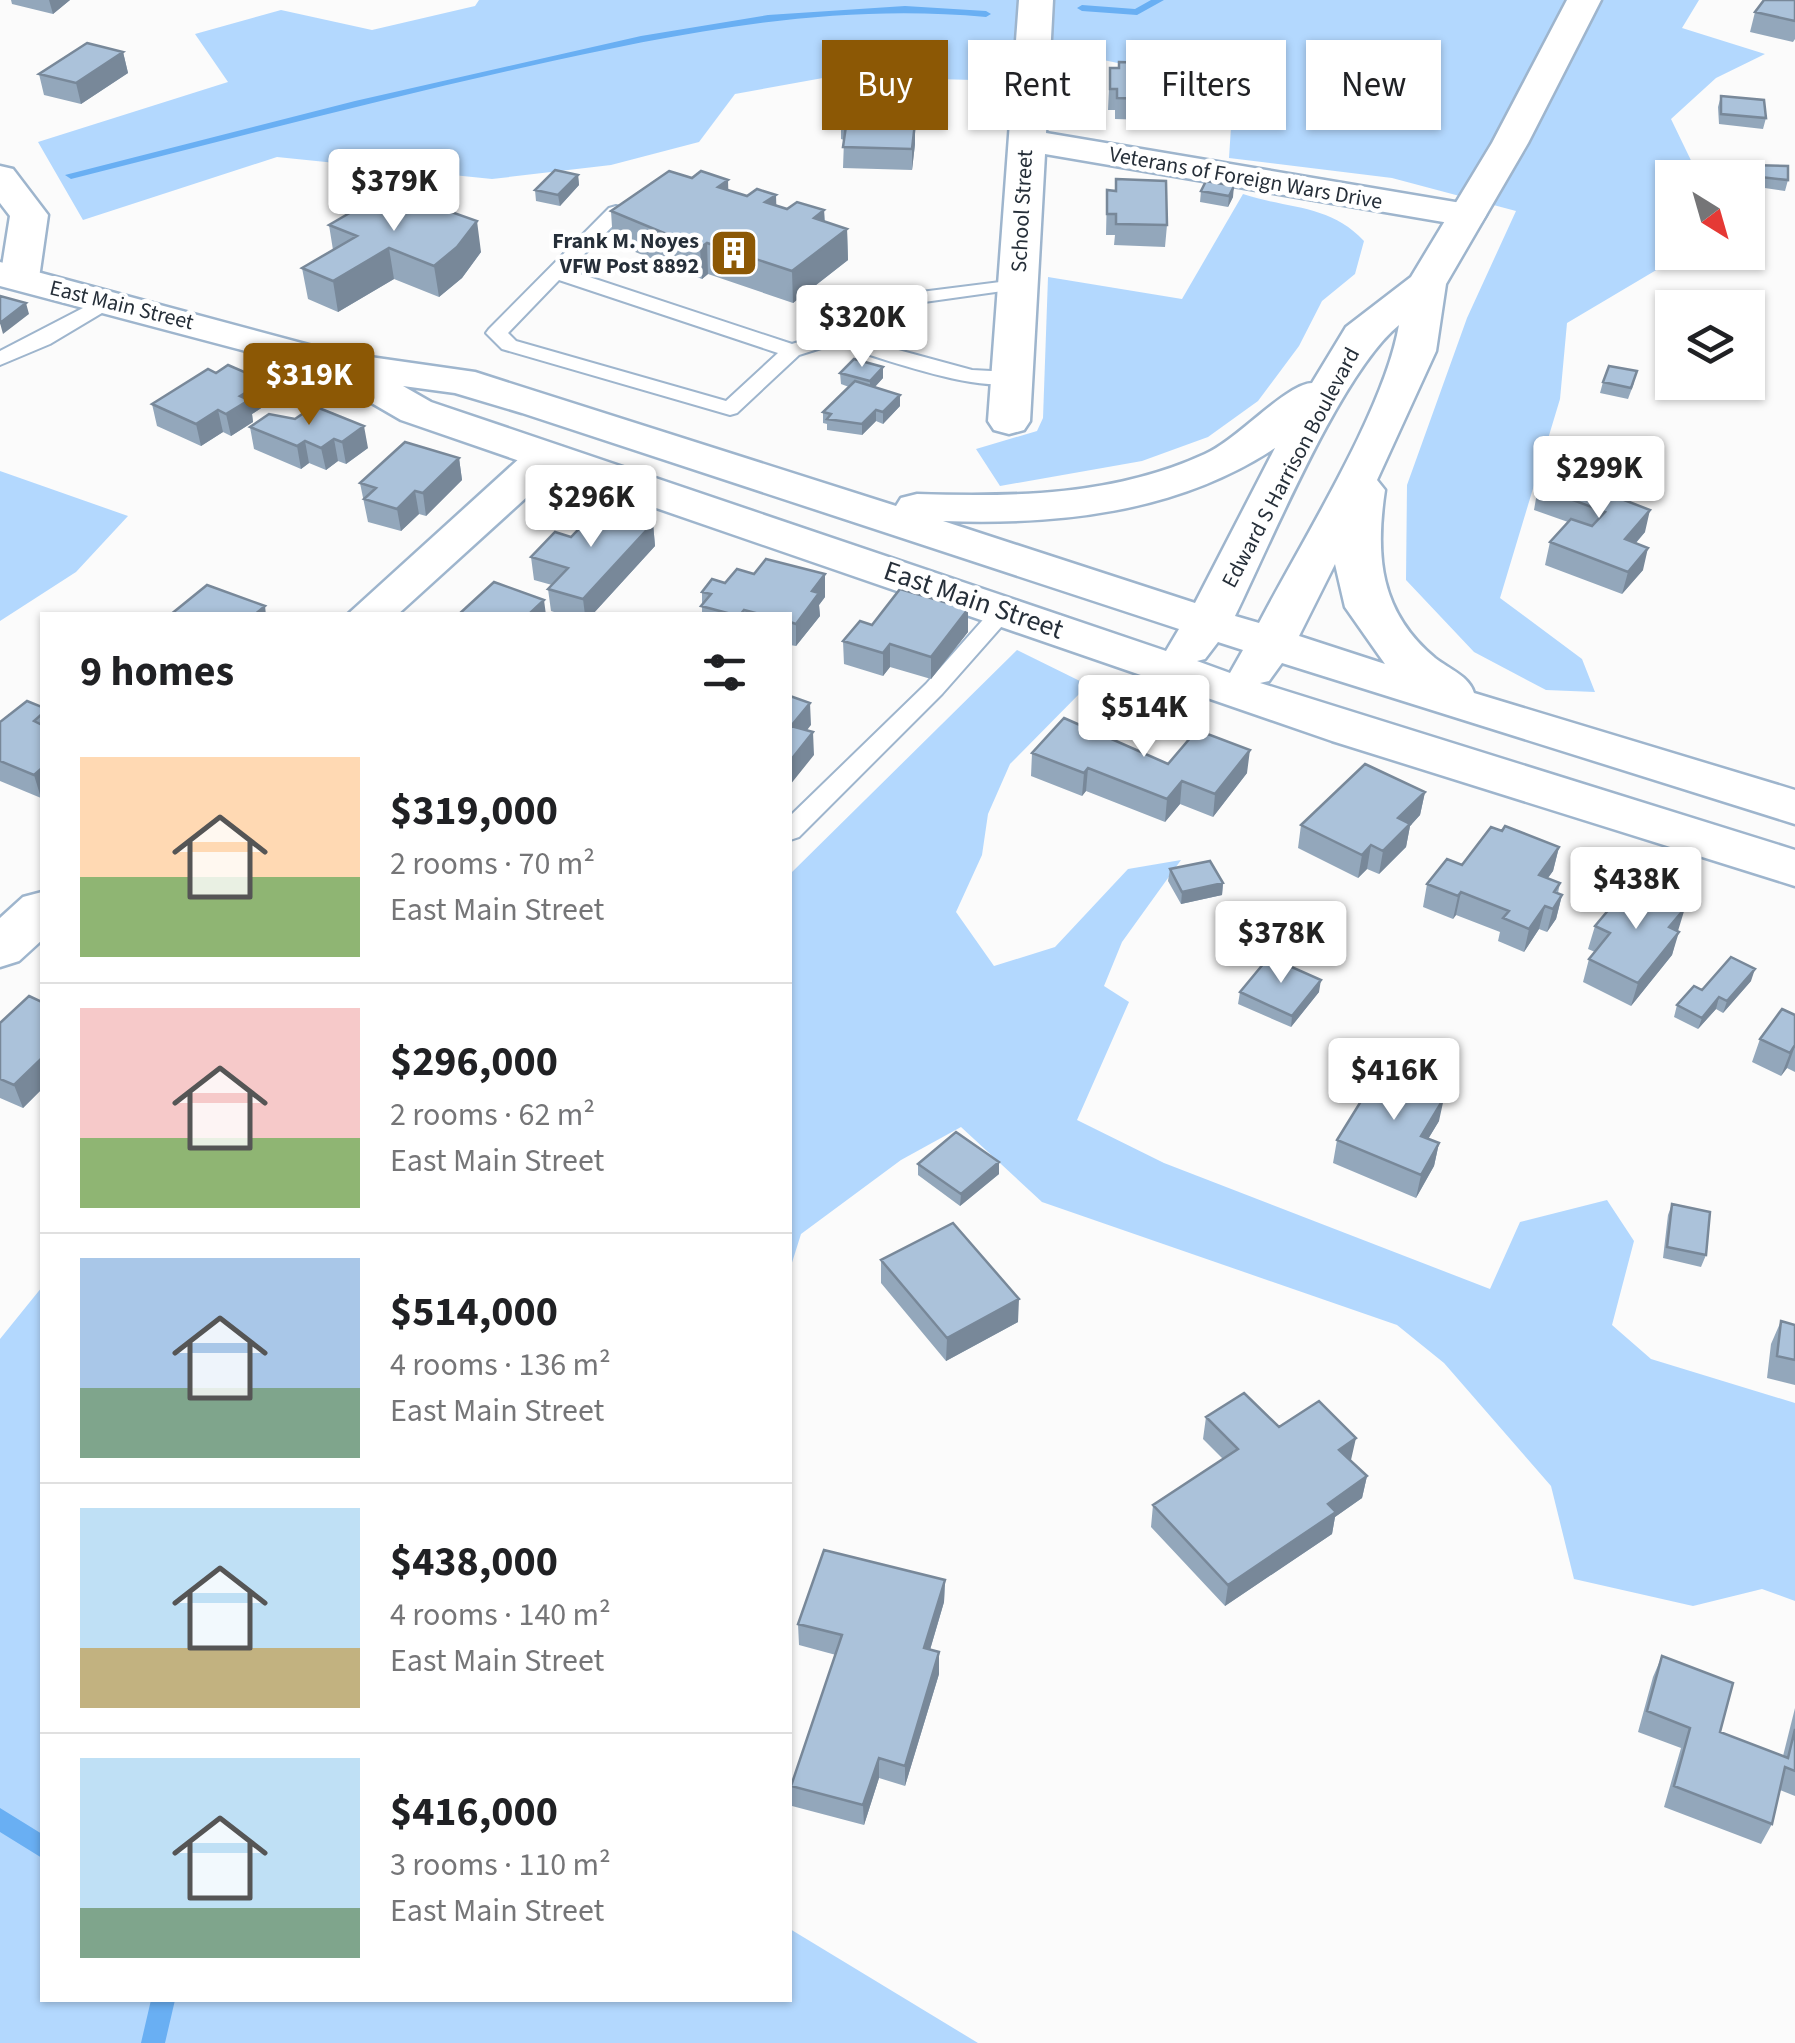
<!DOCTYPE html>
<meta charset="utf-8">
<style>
:root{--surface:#fff;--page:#f2f2f2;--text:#202124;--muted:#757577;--line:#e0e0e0;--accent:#8c5805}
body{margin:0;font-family:"Source Sans 3",sans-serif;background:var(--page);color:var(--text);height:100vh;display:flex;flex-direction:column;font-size:38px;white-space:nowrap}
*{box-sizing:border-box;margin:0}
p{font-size:32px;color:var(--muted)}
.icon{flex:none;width:55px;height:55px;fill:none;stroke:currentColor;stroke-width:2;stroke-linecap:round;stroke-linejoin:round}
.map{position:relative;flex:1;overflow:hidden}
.drawer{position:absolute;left:40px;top:612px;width:752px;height:1390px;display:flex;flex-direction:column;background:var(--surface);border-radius:0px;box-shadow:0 2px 8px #0004}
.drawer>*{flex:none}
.banner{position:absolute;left:822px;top:40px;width:822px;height:90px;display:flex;gap:20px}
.needle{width:65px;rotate:143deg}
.fabs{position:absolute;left:1655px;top:160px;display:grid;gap:20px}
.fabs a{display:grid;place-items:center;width:110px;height:110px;border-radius:0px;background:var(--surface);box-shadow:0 2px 8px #0004;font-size:50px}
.price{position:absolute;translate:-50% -85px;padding:0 22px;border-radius:10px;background:#fff;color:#222;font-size:32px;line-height:65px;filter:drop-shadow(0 2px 5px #0008)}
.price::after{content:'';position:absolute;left:50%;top:60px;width:30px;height:22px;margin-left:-15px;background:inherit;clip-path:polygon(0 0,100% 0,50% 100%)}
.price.selected{background:var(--accent);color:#fff}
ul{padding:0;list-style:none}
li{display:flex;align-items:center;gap:30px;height:250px;padding:0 40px}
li+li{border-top:2px solid var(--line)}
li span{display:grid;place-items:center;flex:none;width:280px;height:200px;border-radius:0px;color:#555}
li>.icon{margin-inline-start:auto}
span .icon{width:120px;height:120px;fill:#fffc;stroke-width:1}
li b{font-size:42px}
h2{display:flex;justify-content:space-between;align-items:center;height:120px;padding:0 40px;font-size:42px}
.chip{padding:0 35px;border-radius:0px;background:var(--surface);box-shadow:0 2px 8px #0004;font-size:35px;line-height:90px}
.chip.selected{background:var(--accent);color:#fff}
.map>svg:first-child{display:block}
</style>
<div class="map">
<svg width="1795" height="2043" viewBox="0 0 1795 2043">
<rect width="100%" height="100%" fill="#fbfbfb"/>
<!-- green -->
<path fill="#b3d8fe" d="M479 0H1699L1682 28 1765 54 1716 78 1671 119 1699 177 1672 178V252L1685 253 1567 323 1560 399 1500 598 1582 659 1595 692 1546 690 1474 652 1406 580 1407 485 1467 318 1516 211 1392 178 1229 158 1233 96 1191 78 1069 53 972 80 834 76 735 94 699 142 611 165 492 179 277 157 83 220 38 142 228 82 195 34 281 10 372 30 475 6Z
M1243 194C1287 209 1330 204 1364 241L1355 274 1322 301 1299 346 1258 401 1208 437 1142 461 1000 486 976 449 1037 431 1043 418 1048 277 1182 299Z
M0 471 128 516 76 572 0 621Z
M1017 650 1088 685 1010 764 988 814 982 855 956 912 994 966 1055 947 1128 869 1181 860 1122 942 1104 986 1129 1002 1077 1120 1164 1163 1490 1289 1520 1222 1607 1200 1634 1241 1612 1325 1651 1359 1795 1403V1601L1762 1589 1693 1606 1574 1579 1551 1486 1444 1363 1397 1325 1042 1202 961 1127 901 1160 801 1234 790 1269V874Z
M42 1287V2000H790V1929L978 2043H0V1339Z"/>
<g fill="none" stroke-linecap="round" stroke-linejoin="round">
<!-- stream -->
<path fill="#69aff3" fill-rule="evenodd" d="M1151 0H1164L1137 15 1082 11 1077 8 1082 5 1135 9Z
M905 6 986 11 991 14 986 17C828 2 674 34 521 68 370 102 221 141 71 179L65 175 355 101 641 36 768 15Z
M0 1808 42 1834V1858L0 1832Z
M151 2000H175L165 2043H141Z"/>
<!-- service casing -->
<g stroke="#9eb5cd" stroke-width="4">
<path id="service" d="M616 206 623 208V216L568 270 792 344 862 322 897 295 1024 279 1027 283 1017 289 910 304 879 328 880 345 972 370 1011 372 1021 378C998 399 894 362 863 353L859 336 799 355 737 413 730 415 502 349 486 333 489 329 609 208ZM559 280 778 353 726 401 516 341 508 333Z
M110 294 117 296V304L50 344 0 365V351Z
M1005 602 1017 609 942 694 799 837 790 840V816L926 684 997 604Z"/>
</g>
<!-- minor casing -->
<g stroke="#9eb5cd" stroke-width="5">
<path id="minor" d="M1019 0H1053L1046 133 1467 204 1481 207 1486 215 1481 223 1467 226 1045 154 1030 421 1024 430 1009 434 994 430 988 421Z
M547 443 562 447 569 456 562 465 397 615H347L532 447Z
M42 892V940L19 961 0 967V918L23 897Z"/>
</g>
<!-- secondary casing -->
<g stroke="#9eb5cd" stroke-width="5">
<path id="secondary" d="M0 166 13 169 48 215 39 278 33 286H5L0 279 10 216 0 203Z"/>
</g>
<!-- primary casing -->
<g stroke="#9eb5cd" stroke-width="5">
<path id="primary" d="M1567 0H1601L1528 143 1446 284 1436 351 1377 480 1385 490C1375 557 1380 612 1435 658 1449 669 1469 676 1474 693L1795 790V824L1282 663 1269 681 1260 683 1795 850V886L1332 741 401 420 351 391 348 378 0 286V262L335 352 475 372 896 506 901 498 917 494C1017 497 1113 496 1205 454 1237 440 1286 384 1312 383L1346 327 1411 277 1492 143ZM1399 325C1384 412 1301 542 1259 623L1235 616C1271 542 1341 372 1399 325ZM403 386 455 393 522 413 1179 629 1166 651 431 402ZM1275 448 1195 603 943 521C1059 525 1176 513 1275 448ZM1335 564 1345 607 1385 664 1299 636ZM1218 642 1243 650 1230 673 1197 661 1205 659Z"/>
</g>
<!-- service -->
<use href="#service" fill="#fff" fill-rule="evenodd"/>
<!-- minor -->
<use href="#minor" fill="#fff" fill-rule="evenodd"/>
<!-- secondary -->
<use href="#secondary" fill="#fff" fill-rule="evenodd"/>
<!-- primary -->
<use href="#primary" fill="#fff" fill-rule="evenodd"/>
</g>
<!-- wall -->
<path fill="#93a7bb" d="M11 0H70L53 14 12 4Z
M1795 0V39L1793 42 1750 32 1755 12Z
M123 52 128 73 81 104 44 95 39 74Z
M1110 68 1184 100 1182 121 1115 119V110H1108Z
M1721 96 1766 118 1763 129 1719 124 1718 107Z
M841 119 896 123 915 144 912 170 843 168 844 140 841 139Z
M1750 165 1788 180 1785 191 1758 187 1757 183 1748 182Z
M578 175 579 185 560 206 536 201 535 190Z
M728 190 747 196 776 195V206L787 209 824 210 825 222 847 229 848 260 793 303 708 274 702 279 613 243 611 211Z
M1107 190 1167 225 1165 247 1114 245 1115 235H1106Z
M1201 191 1233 197 1228 207 1200 202Z
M329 225 481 252 462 278 439 297 394 279 338 312 308 299 302 268 333 250Z
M216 373 265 381 269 403 252 414 253 422 231 436 223 432 201 446 157 426 152 404Z
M840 373 883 378 875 387 900 406 883 424 876 421 862 435 827 430V424L823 423V412L849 387 841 384Z
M1603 382 1634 383 1628 399 1600 393Z
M269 414 368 448 346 464 338 461 326 470 309 463 301 469 254 449 250 427Z
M459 458 462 480 426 516 419 514 401 531 368 522 360 483Z
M1538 487 1628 502 1645 532 1636 543 1643 570 1622 594 1545 565 1550 542 1568 522 1534 510Z
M653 523 655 546 592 615H563L551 611 548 589 552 585 534 580 531 557 571 537Z
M754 574H825V597L819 605 820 616 796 646 790 645V615H702V592Z
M872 625 968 632 931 679 890 667 883 676 844 664 843 641Z
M42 707V797L41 798 0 781V722Z
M1032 753 1168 764 1247 773 1213 817 1180 804 1165 822 1086 791 1082 796 1031 776Z
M1425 792 1420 815 1410 826 1406 847 1379 874 1367 869 1358 878 1298 848 1301 825Z
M1502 831 1559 847 1553 871 1548 878 1560 883 1558 893 1562 895 1556 919 1547 932 1539 929 1524 952 1498 941 1500 932 1456 915 1453 919 1423 907 1427 884 1462 865Z
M1170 869 1223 883 1222 895 1181 904 1168 881Z
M1595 926 1678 931 1672 955 1631 1006 1583 982 1589 959 1595 952 1588 949Z
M1751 981 1723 1013 1716 1009 1698 1029 1674 1017 1677 1005 1702 990Z
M1240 992H1319L1291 1027 1238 1004Z
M42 1002V1089L23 1108 0 1098V1023Z
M1795 1015V1072L1787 1068 1781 1076 1752 1062 1760 1039Z
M1439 1121 1428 1139 1439 1143 1434 1166 1416 1198 1333 1163 1337 1140Z
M918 1164 999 1174 960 1206 918 1175Z
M1672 1204 1706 1255 1701 1267 1663 1258 1668 1215Z
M881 1260 1018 1322 946 1361 881 1283Z
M1781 1321 1795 1325V1385L1767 1378 1771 1344Z
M1206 1417 1279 1427 1351 1460 1367 1476 1362 1498 1335 1517 1332 1534 1225 1606 1151 1527 1153 1505 1223 1459 1203 1439Z
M945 1580 944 1602 930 1650 939 1674 905 1786 879 1778 864 1825 792 1806 791 1786 836 1655 799 1645 798 1624Z
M1662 1656 1720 1732 1783 1756 1795 1708V1796L1780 1790 1772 1824 1761 1844 1664 1807 1681 1748 1638 1732 1653 1677Z"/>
<!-- shaded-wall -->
<path fill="#788899" d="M49 0H70L53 14Z
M123 52 128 73 81 104 76 83Z
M915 123V144L912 170V149Z
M578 175 579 185 560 206 558 195Z
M728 180 729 210 718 187Z
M1234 186 1233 197 1228 207 1229 196Z
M776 195 777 226 765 202Z
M824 210 825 242 814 218Z
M477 221 481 252 462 278 439 297 434 266Z
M847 229 848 260 793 303 792 271Z
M707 243 708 274 702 279 700 248Z
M389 248 394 279 338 312 333 281Z
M26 303 29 314 3 334 0 323Z
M883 367V378L870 392V381Z
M265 381 269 403 252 414 253 422 231 436 226 414 240 396Z
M900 395V406L883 424V412Z
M218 410 223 432 201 446 196 424Z
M876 410V421L862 435V424Z
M364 426 368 448 346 464 342 442Z
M334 439 338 461 326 470 321 448Z
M305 441 309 463 301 469 297 446Z
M459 458 462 480 426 516 423 493Z
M415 491 419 514 401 531 397 509Z
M1650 510 1645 532 1619 562 1625 539Z
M653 523 655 546 592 615H585L583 599Z
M1648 548 1643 570 1622 594 1628 572Z
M825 574V597L819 605 820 616 796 646V624L812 591Z
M544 600 546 615H528Z
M265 606 266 615H254Z
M968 609V632L931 679V657Z
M890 644V667L883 676V653Z
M810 703 811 725 792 749 791 726Z
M813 732 814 755 790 785V761Z
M1250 750 1247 773 1213 817 1215 794Z
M42 768V797L41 798 34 775Z
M1088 768 1086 791 1082 796 1084 773Z
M1182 781 1180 804 1165 822 1167 799Z
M1425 792 1420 815 1410 826 1406 847 1379 874 1383 851 1398 818Z
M1371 845 1367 869 1358 878 1362 855Z
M1559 847 1553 871 1533 898 1539 875Z
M1223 883 1222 895 1181 904 1182 892Z
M1461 892 1456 915 1453 919 1458 896Z
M1562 895 1556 919 1547 932 1553 909Z
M1545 906 1539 929 1524 952 1529 929Z
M1685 908 1678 931 1669 927Z
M1679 932 1672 955 1631 1006 1638 983Z
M1755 969 1751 981 1723 1013 1727 1001Z
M1321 980 1319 992 1291 1027 1292 1016Z
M1719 997 1716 1009 1698 1029 1702 1018Z
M1795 1046 1787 1068 1781 1076 1790 1053Z
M42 1058V1089L23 1108 14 1085Z
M1444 1098 1439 1121 1416 1159 1421 1136Z
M1439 1143 1434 1166 1416 1198 1421 1175Z
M999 1162V1174L960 1206 961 1194Z
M1019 1299 1018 1322 946 1361 947 1338Z
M1356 1438 1351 1460 1334 1472 1339 1450Z
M1367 1476 1362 1498 1335 1517 1332 1534 1225 1606 1228 1585 1328 1504Z
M945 1580 944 1602 924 1670V1648Z
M939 1652V1674L905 1786V1766Z
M879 1758V1778L864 1825 863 1805Z"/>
<!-- building -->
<path fill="#abc2da" stroke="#788899" stroke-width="2.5" d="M1764 0H1795V21L1755 12Z
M87 43 123 52 76 83 39 74Z
M1119 62 1183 64 1184 100 1117 98V89H1110V68H1119Z
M1721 96 1764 100 1766 118 1721 114Z
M843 106 896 108 894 123H915L912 149 843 147 847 119H841Z
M1750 165 1788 166V180L1760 177V172L1749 171Z
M555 170 578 175 558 195 535 190Z
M669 171 692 178 701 171 728 180 718 187 747 196 757 189 776 195 765 202 787 209 797 202 824 210 814 218 847 229 792 271 707 243 700 248 611 211Z
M1116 179 1166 181 1167 225 1116 224V214H1107V190L1116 191Z
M1206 181 1234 186 1229 196 1201 191Z
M389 190 477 221 457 247 434 266 389 248 333 281 302 268 357 236 329 225Z
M0 296 26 303 0 323Z
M854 359 883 367 870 381 840 373Z
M228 365 265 381 240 396 249 400 226 414 218 410 196 424 152 404 208 369 216 373Z
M1609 366 1637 371 1631 388 1603 382Z
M855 381 900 395 883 412 876 410 862 424 827 419 831 414 823 412Z
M314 406 364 426 342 442 334 439 321 448 305 441 297 446 250 427 269 414 295 419Z
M405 442 459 458 423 493 415 491 397 509 364 499 376 488 360 483Z
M1557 468 1630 494 1624 500 1650 510 1625 539 1648 548 1628 572 1550 542 1571 519 1592 526 1605 512 1538 487Z
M599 508 653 523 583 599 548 589 568 568 531 557 555 532 571 537Z
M766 559 825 574 812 591 819 593 796 624 790 622V615H763L744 610 740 615H735L701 606 711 594 702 592 712 579 725 583 737 569 754 574Z
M494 582 544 600 528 615H458Z
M207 585 265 606 254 615H170Z
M900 589 968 609 931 657 890 644 883 653 843 641 860 621 872 625Z
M790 696 810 703 791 726 813 732 790 761Z
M27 701 42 707V714L34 721 42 725V768L34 775 0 761V722Z
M1064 718 1168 764 1197 730 1250 750 1215 794 1182 781 1167 799 1088 768 1084 773 1032 753Z
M1365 764 1425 792 1398 818 1410 824 1383 851 1371 845 1362 855 1301 825Z
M1505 826 1559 847 1539 875 1560 883 1554 892 1562 895 1553 909 1545 906 1529 929 1503 918 1509 911 1461 892 1458 896 1427 884 1447 859 1462 865 1491 827 1502 831Z
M1210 861 1223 883 1182 892 1170 869Z
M1631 883 1685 908 1669 927 1679 932 1638 983 1589 959 1610 933 1595 926Z
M1269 957 1321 980 1292 1016 1240 992Z
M1731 957 1755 969 1727 1001 1719 997 1702 1018 1677 1005 1694 986 1702 990Z
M29 996 42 1002V1058L14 1085 0 1079V1023Z
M1782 1009 1795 1015V1045L1790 1053 1760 1039Z
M1379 1072 1444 1098 1421 1136 1439 1143 1421 1175 1337 1140Z
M956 1132 999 1162 961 1194 918 1164Z
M1672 1204 1710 1212 1706 1255 1667 1247Z
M953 1223 1019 1299 947 1338 881 1260Z
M1781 1321 1795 1325V1360L1777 1356Z
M1244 1393 1279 1427 1319 1401 1356 1438 1339 1450 1367 1476 1328 1504 1336 1512 1228 1585 1153 1505 1238 1449 1206 1417Z
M824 1550 945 1580 924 1648 939 1652 905 1766 879 1758 863 1805 791 1786 842 1635 798 1624Z
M1662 1656 1733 1683 1720 1732 1788 1758 1795 1729V1771L1785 1767 1772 1824 1674 1786 1690 1728 1647 1711Z"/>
<!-- icons -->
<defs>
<g id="building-square" transform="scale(2.5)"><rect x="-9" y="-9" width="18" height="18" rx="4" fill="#8c5805" stroke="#fff"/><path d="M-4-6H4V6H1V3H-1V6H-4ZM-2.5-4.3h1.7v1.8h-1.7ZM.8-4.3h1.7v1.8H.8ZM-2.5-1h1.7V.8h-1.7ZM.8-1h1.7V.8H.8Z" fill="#fff"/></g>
</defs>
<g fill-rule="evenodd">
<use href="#building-square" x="734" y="253"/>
</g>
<g text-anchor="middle" stroke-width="9" stroke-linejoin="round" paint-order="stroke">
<!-- far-street labels -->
<g font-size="22" fill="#262f39" stroke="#fff">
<text transform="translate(1246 177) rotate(10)" y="8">Veterans of Foreign Wars Drive</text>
<text transform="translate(1021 211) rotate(-87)" y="8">School Street</text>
<text transform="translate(122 304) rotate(14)" y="8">East Main Street</text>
<text transform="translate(1290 467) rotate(-62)" y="8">Edward S Harrison Boulevard</text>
</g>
<!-- far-poi labels -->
<g font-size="22" font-weight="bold" fill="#262f39" stroke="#fff" text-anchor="end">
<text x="699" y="248">Frank M. Noyes<tspan x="699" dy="25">VFW Post 8892</tspan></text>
</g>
<!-- street labels -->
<g font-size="28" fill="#262f39" stroke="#fff">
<text transform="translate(974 599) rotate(19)" y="10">East Main Street</text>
</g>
</g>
</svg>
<div class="fabs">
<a><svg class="needle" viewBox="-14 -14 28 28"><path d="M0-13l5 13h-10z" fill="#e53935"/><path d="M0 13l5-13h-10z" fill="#757577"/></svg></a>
<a><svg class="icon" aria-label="layers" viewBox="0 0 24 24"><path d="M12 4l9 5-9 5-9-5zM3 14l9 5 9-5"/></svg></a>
</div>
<b class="price" style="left:394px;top:234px">$379K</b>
<b class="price" style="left:862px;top:370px">$320K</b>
<b class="price selected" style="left:309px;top:428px">$319K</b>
<b class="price" style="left:1599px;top:521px">$299K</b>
<b class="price" style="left:591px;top:550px">$296K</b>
<b class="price" style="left:1144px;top:760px">$514K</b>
<b class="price" style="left:1636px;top:932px">$438K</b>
<b class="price" style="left:1281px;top:986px">$378K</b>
<b class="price" style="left:1394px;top:1123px">$416K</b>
<div class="banner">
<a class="chip selected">Buy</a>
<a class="chip">Rent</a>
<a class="chip">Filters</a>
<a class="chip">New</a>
</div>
<section class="drawer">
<h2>9 homes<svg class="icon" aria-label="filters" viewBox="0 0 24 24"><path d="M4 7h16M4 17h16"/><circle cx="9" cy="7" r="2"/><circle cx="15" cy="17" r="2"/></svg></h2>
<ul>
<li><span style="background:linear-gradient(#ffd9b3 60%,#8fb573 0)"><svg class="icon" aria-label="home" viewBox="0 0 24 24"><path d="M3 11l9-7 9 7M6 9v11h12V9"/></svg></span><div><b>$319,000</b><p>2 rooms · 70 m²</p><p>East Main Street</p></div></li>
<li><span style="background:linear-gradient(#f6c9c9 65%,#8fb573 0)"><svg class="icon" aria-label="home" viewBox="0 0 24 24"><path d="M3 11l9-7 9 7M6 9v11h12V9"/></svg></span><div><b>$296,000</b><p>2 rooms · 62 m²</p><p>East Main Street</p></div></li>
<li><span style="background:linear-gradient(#a9c7e8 65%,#7fa58c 0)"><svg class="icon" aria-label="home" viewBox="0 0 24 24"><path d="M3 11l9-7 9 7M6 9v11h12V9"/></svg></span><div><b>$514,000</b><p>4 rooms · 136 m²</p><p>East Main Street</p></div></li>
<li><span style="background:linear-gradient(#bfe0f5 70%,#c2b280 0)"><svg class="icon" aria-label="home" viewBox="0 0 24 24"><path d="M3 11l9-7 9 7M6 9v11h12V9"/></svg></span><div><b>$438,000</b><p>4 rooms · 140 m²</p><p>East Main Street</p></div></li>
<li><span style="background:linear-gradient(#bfe0f5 75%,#7fa58c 0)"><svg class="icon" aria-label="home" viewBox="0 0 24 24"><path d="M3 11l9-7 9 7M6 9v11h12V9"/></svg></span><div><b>$416,000</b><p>3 rooms · 110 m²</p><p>East Main Street</p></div></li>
</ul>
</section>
</div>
